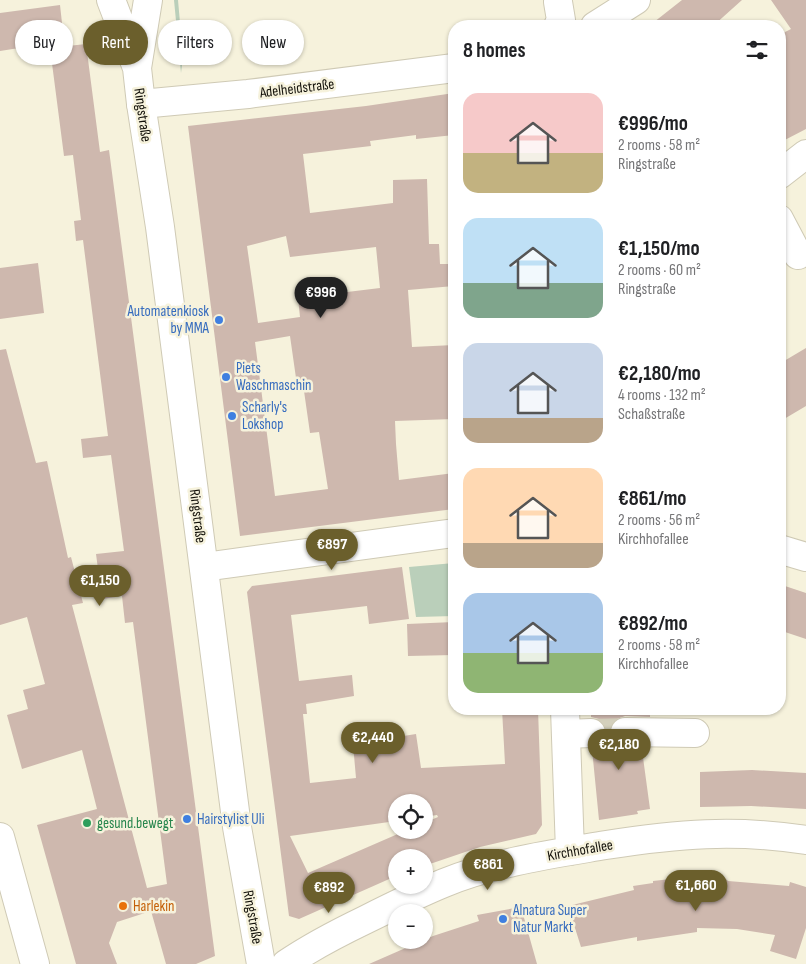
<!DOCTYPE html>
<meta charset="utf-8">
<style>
:root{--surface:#fff;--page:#f2f2f2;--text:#202124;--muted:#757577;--accent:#6b5f2c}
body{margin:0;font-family:"Sofia Sans Condensed",sans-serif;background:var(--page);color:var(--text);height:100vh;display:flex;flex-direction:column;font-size:19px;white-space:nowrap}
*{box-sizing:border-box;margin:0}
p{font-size:16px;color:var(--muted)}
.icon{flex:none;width:28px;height:28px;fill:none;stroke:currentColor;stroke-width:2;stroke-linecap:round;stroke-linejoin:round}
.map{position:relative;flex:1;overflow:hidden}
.side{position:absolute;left:448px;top:20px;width:338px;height:695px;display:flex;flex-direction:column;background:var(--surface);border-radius:20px;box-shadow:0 1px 4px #0004}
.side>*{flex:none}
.hud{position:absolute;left:15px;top:20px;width:358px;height:45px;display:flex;gap:10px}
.tools{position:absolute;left:388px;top:794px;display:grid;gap:10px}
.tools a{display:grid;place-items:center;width:45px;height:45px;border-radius:50%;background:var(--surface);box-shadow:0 1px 4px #0004;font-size:25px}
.price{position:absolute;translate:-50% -42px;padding:0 11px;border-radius:18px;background:var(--accent);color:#fff;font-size:16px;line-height:32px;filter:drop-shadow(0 1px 2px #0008)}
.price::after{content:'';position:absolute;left:50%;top:30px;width:15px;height:11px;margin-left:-8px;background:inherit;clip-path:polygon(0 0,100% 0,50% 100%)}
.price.current{background:#222;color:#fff}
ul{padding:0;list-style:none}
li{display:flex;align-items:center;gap:15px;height:125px;padding:0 15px}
li span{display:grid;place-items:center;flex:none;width:140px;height:100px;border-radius:15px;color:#555}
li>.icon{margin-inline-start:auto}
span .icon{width:60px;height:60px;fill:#fffc;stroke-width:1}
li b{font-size:21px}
h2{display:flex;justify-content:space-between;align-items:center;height:60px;padding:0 15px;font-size:21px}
.chip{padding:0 18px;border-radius:22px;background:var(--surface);box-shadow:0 1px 4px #0004;font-size:18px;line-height:45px}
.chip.current{background:var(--accent);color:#fff}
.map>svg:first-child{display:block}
</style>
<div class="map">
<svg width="806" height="964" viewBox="0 0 806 964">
<rect width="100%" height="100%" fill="#f6f2dc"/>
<!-- green -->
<path fill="#bacfba" d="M174 0H178L183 57 181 73Z
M454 563V616L416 617 409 567Z"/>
<!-- building -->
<path fill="#ceb8ae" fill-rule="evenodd" d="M682 0H742L713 26H649Z
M771 0H806V129L779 143V35L791 29Z
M60 5 64 41 0 51V13Z
M86 44 100 152 109 150 215 956 196 964H166L151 911 117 922 109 943 117 964H76L37 825 97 809 82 750 22 769 7 715 28 709 23 690 45 684 27 617 0 625V350L6 349 36 463 47 461 68 558 71 557 83 603 72 605 147 888 167 884 133 622 125 623 122 596 102 599 96 554 124 551 111 455 83 458 81 439 108 436 83 240 76 241 74 221 81 220 73 155 64 156 50 48Z
M454 93V135L416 139V135L370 141 371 146 303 154 310 213 393 203V180L427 179 429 244H439L440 264H454V286L408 290 412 347 454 345V419L395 421 396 444 399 480 454 473V509L240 536 188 126 366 106ZM286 236 290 257 376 247 380 288 298 298 300 317 258 323 247 246ZM290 336 297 385 303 384 310 433 319 432 328 489 275 496 255 342Z
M38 263 44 313 0 319V268Z
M806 348V406L779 422V364Z
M402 567 409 619 369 624 367 606 291 615 299 681 352 675 354 696 306 704 307 714H303L310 783 356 778 353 744 416 734 421 768 505 764 502 709H538L542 825 536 834 480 847 424 866V858H396V876L299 919 289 916 247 592 252 586ZM396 802H424V817L437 815 438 817 424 823V830H407L308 873 290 836 396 821Z
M779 584 806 593V639L779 630Z
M454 622V655L408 656 407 624Z
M591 709H650V717L625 716 617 719 611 724 609 732 612 740 617 746 648 748 642 750 650 809 637 811 638 814 599 820 592 749 599 746 605 741 607 732 604 724 599 719 591 717Z
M752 770 806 773V809L751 806 700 807V772Z
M706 875H722L728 881 789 886 790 882 806 887V928L796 959 770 951 775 935 737 929 697 928V932L637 941V937L581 947 568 906 634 890 633 886 653 883V881Z
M521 907 537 964H369L433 936 479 921 477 915Z"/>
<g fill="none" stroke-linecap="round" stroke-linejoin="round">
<!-- minor-tunnel -->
<path stroke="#d4d0bc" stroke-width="28" stroke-dasharray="28 14" stroke-linecap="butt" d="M591 733 625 732"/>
<!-- minor casing -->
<g stroke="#cfcab5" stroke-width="30">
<path id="minor" d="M558 2 561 20 558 26
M595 26 636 0
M141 104 248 94 454 68
M779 175 806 154
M779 219 798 255
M779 549 806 557
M204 567 454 533
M565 709 570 851
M625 732 695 733
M566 734 591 733
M0 837 35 964
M286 964C311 947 338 933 365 920 391 907 417 894 444 883 495 862 553 854 606 845 677 834 735 829 806 840"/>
</g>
<!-- major casing -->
<g stroke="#cfcab5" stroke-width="30">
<path id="major" d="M111 0 137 68
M148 0 137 68 141 104 160 227 237 827 261 964"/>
</g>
<!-- minor -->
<use href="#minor" stroke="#fff" stroke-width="28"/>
<!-- major -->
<use href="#major" stroke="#fff" stroke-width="28"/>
</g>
<!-- markers -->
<g fill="#3f7fe0" stroke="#f6f2dc" stroke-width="2">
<circle cx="219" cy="320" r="5"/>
<circle cx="226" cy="377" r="5"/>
<circle cx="232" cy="416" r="5"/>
<circle cx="187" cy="819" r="5"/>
<circle cx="503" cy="919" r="5"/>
</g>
<circle fill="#2e9e5b" stroke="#f6f2dc" stroke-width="2" cx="87" cy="823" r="5"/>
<circle fill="#e8710a" stroke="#f6f2dc" stroke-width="2" cx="123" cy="906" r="5"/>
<g text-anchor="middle" stroke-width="5" stroke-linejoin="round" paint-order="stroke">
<!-- street labels -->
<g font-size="15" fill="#13110a" stroke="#f6f2dc">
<text transform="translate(297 88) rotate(-7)" y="5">Adelheidstraße</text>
<text transform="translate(143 115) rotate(82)" y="5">Ringstraße</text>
<text transform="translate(198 516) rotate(83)" y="5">Ringstraße</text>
<text transform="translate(580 850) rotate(-10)" y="5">Kirchhofallee</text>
<text transform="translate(253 917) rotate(80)" y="5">Ringstraße</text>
</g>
<!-- shop labels -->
<g font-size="15" fill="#366cbe" stroke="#f6f2dc" text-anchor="start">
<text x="209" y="316" text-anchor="end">Automatenkiosk<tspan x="209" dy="17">by MMA</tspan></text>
<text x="236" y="373">Piets<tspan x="236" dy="17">Waschmaschin</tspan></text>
<text x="242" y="412">Scharly's<tspan x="242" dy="17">Lokshop</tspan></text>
<text x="197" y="824">Hairstylist Uli</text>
<text x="513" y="915">Alnatura Super<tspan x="513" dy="17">Natur Markt</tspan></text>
</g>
<!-- leisure labels -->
<g font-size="15" fill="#27864d" stroke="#f6f2dc" text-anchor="start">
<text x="97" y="828">gesund.bewegt</text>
</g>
<!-- food labels -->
<g font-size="15" fill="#c56008" stroke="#f6f2dc" text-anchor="start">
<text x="133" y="911">Harlekin</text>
</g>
</g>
</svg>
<div class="tools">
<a><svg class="icon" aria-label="locate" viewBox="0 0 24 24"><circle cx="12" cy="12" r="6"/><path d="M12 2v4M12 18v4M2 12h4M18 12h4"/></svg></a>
<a>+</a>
<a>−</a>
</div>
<b class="price current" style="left:321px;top:319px">€996</b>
<b class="price" style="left:332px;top:571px">€897</b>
<b class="price" style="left:100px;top:607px">€1,150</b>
<b class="price" style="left:373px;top:764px">€2,440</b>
<b class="price" style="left:619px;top:771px">€2,180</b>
<b class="price" style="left:488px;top:891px">€861</b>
<b class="price" style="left:696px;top:912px">€1,660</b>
<b class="price" style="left:329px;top:914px">€892</b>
<div class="hud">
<a class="chip">Buy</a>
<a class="chip current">Rent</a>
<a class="chip">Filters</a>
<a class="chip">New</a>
</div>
<section class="side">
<h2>8 homes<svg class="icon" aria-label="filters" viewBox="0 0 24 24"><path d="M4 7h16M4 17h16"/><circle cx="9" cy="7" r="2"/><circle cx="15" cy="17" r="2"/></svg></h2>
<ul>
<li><span style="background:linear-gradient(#f6c9c9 60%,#c2b280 0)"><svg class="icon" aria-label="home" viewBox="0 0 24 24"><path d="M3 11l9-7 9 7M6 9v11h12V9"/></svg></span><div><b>€996/mo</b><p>2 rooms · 58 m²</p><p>Ringstraße</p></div></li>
<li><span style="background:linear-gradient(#bfe0f5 65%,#7fa58c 0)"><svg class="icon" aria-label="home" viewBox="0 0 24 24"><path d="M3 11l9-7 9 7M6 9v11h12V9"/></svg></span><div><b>€1,150/mo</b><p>2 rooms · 60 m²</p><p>Ringstraße</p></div></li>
<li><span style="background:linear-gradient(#c9d6e8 75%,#b9a48a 0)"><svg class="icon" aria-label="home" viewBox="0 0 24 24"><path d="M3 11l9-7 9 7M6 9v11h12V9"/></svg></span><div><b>€2,180/mo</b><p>4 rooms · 132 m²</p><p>Schaßstraße</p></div></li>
<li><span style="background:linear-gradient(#ffd9b3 75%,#b9a48a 0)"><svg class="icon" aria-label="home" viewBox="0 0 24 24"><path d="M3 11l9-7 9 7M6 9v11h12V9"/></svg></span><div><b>€861/mo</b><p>2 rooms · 56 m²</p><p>Kirchhofallee</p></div></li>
<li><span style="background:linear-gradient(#a9c7e8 60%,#8fb573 0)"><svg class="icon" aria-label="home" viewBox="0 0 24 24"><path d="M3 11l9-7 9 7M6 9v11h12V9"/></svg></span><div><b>€892/mo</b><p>2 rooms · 58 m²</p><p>Kirchhofallee</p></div></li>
</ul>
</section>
</div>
